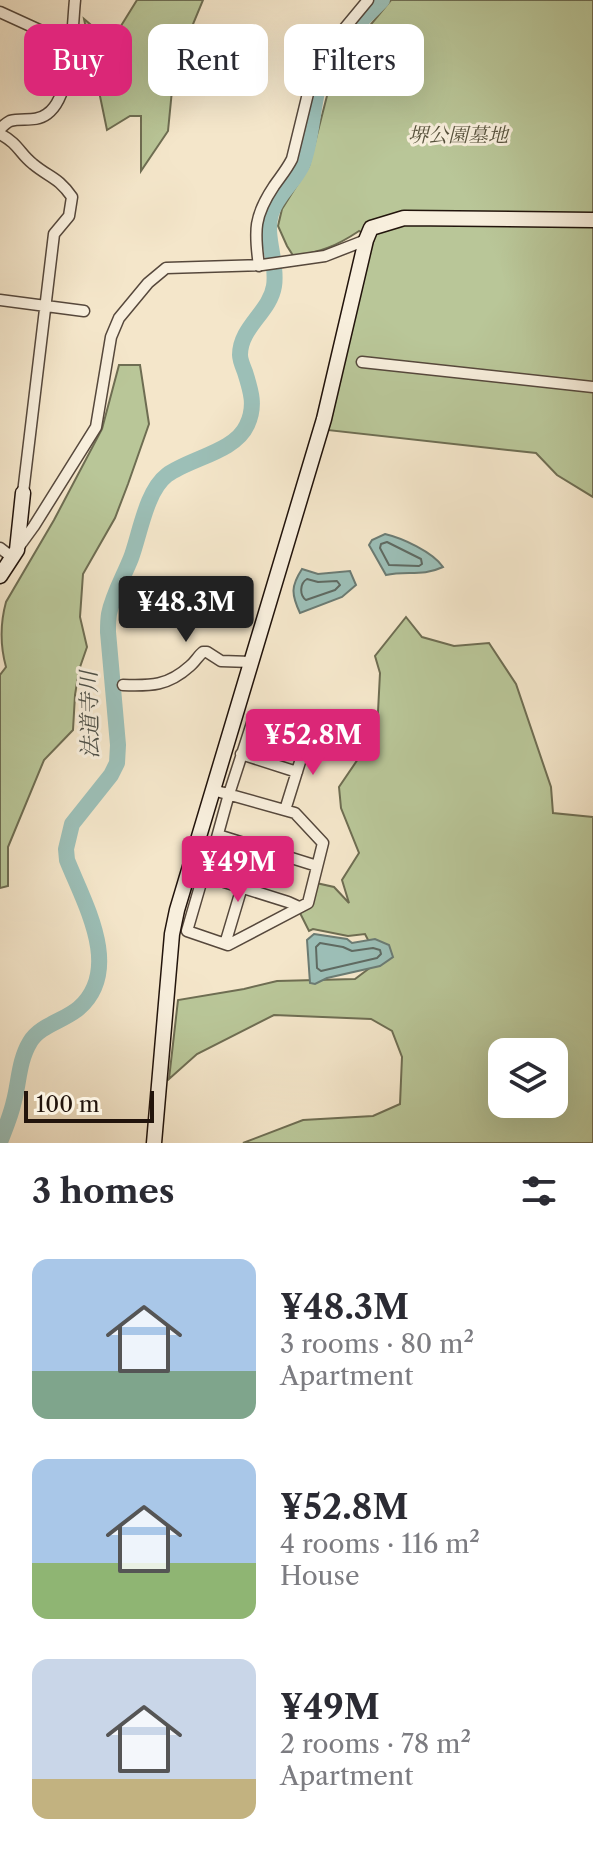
<!DOCTYPE html>
<meta charset="utf-8">
<style>
:root{--surface:#fff;--page:#f7f7f7;--text:#2b2b33;--muted:#7c7c81;--accent:#db2777}
body{margin:0;font-family:"Libre Caslon Text","Noto Serif JP",serif;background:var(--page);color:var(--text);height:100vh;display:flex;flex-direction:column;font-size:30px;white-space:nowrap}
*{box-sizing:border-box;margin:0}
p{font-size:26px;color:var(--muted)}
.icon{flex:none;width:44px;height:44px;fill:none;stroke:currentColor;stroke-width:2;stroke-linecap:round;stroke-linejoin:round}
.map{position:relative;height:1143px;overflow:hidden}
.drawer{display:flex;flex-direction:column;background:var(--surface);flex:1}
.drawer>*{flex:none}
.hud{position:absolute;left:24px;top:24px;width:546px;height:72px;display:flex;gap:16px}
.buttons{position:absolute;left:488px;top:1038px;display:grid;gap:16px}
.buttons a{display:grid;place-items:center;width:80px;height:80px;border-radius:16px;background:var(--surface);box-shadow:0 8px 32px #0002;font-size:40px}
.scale{position:absolute;left:24px;bottom:20px;width:130px;box-sizing:border-box;padding-left:8px;border:4px solid #22140c;border-top:0;font-size:22px;line-height:28px;white-space:nowrap;color:#22140c;-webkit-text-stroke:6px #f8efdd;paint-order:stroke}
.price{position:absolute;translate:-50% -68px;padding:0 18px;border-radius:8px;background:var(--accent);color:#fff;font-size:26px;line-height:52px;filter:drop-shadow(0 2px 4px #0008)}
.price::after{content:'';position:absolute;left:50%;top:48px;width:24px;height:18px;margin-left:-12px;background:inherit;clip-path:polygon(0 0,100% 0,50% 100%)}
.price.on{background:#222;color:#fff}
ul{padding:0;list-style:none}
li{display:flex;align-items:center;gap:24px;height:200px;padding:0 32px}
li span{display:grid;place-items:center;flex:none;width:224px;height:160px;border-radius:16px;color:#555}
li>.icon{margin-inline-start:auto}
span .icon{width:96px;height:96px;fill:#fffc;stroke-width:1}
li b{font-size:34px}
h2{display:flex;justify-content:space-between;align-items:center;height:96px;padding:0 32px;font-size:34px}
.pill{padding:0 28px;border-radius:16px;background:var(--surface);box-shadow:0 8px 32px #0002;font-size:28px;line-height:72px}
.pill.on{background:var(--accent);color:#fff}
.map>svg:first-child{display:block}
</style>
<div class="map">
<svg width="593" height="1143" viewBox="0 0 593 1143">
<rect width="100%" height="100%" fill="#f4e6ca"/>
<filter id="stains"><feTurbulence type="fractalNoise" baseFrequency=".0025" numOctaves="4"/><feColorMatrix values="0 0 0 0 .2 0 0 0 0 .09 0 0 0 0 .02 0 0 0 .5 -.17"/></filter>
<radialGradient id="worn" r=".72"><stop offset=".6" stop-color="#630" stop-opacity="0"/><stop offset="1" stop-color="#630" stop-opacity=".3"/></radialGradient>
<!-- green -->
<path fill="#b9c698" stroke="#6e6d52" stroke-width="2" fill-rule="evenodd" d="M137 0H203L174 70 168 131 141 171V116H130L107 130 84 19 111 42Z
M391 0H593V497L557 475 536 453 327 430 369 251 374 240 359 231C335 247 322 251 294 257L287 246 278 226 282 209 309 166 329 88 339 63Z
M119 365H140L149 424 128 484 115 518 83 574 80 617 87 647 79 670 75 695 73 730 44 760 8 847V886L0 888V675L6 667C0 645 0 624 6 602L54 520 102 429Z
M406 617 422 637 454 646 489 643 516 684 551 787 553 813 593 817V1143H243L303 1120 373 1116 400 1104 402 1057 392 1031 371 1019 274 1015 197 1054 169 1079 178 1000 244 989 277 981 355 979 379 961 365 934 348 936 313 929 309 931 299 911 316 883 334 887 349 903 342 880 359 853 341 808 339 787 377 731 380 673 375 656ZM502 1052H554V1104H502Z"/>
<!-- water -->
<path fill="#9cbfb7" stroke="#6b7b73" stroke-width="2" d="M385 534C402 538 433 552 443 567 422 577 406 570 386 575L369 545 372 540Z
M302 569 318 574 350 571 356 585 342 597 300 613C291 594 291 586 302 569Z
M314 934 347 939 352 943 375 939 389 945 393 957 380 966 327 978 315 984 310 983 307 940Z"/>
<g fill="none" stroke-linecap="round" stroke-linejoin="round">
<!-- shore -->
<path stroke="#5f6a62" stroke-width="2" d="M387 542 421 559 422 564 419 566 389 565 380 548 381 544Z
M307 579 318 582 337 581 340 585 335 590 306 600C299 595 300 583 307 579Z
M320 943 343 947 352 951 373 948 380 950 381 954 377 958 321 971 317 968 316 947Z"/>
<!-- river -->
<path stroke="#9cbfb7" stroke-width="16" d="M0 1142C5 1129 11 1115 14 1101 19 1082 19 1060 30 1042 40 1025 64 1021 79 1008 123 969 84 903 67 860L66 849 72 824 111 775 117 763 118 745 108 632C108 626 108 620 109 614 113 594 124 576 131 558 140 534 146 491 167 475 190 458 235 452 247 425 256 406 251 391 245 372 243 367 240 360 240 355 240 327 270 312 274 286 278 262 264 236 271 214 276 195 296 181 303 163 315 129 311 90 329 58 339 39 367 16 382 0"/>
<!-- street casing -->
<g stroke="#56483c" stroke-width="13">
<path id="street" d="M0 12 70 44
M0 129C3 126 6 123 10 121 22 117 35 123 47 114 72 97 72 29 75 0
M0 134C19 144 19 153 33 164 50 178 58 177 72 197L69 216 54 234 23 493
M259 266C254 230 254 216 274 186 281 176 287 169 292 159L312 77 320 58 368 0
M0 300 84 311
M362 362 593 387
M0 548 13 558
M18 548 34 526 96 427 111 337 119 318 148 283 166 268 262 265 325 256 366 240
M123 685C151 686 168 686 190 666 195 662 198 656 203 652H207L221 661 251 662
M241 754 297 772
M285 810 309 733
M218 835 317 866
M189 871 288 902 299 907
M203 876 187 931 228 945 308 903 323 843 295 813 213 790
M206 877 229 794 254 717 347 744
M225 944 242 887"/>
</g>
<!-- secondary casing -->
<g stroke="#22140c" stroke-width="17">
<path id="secondary" d="M0 576 17 550 23 493
M154 1143 172 934 177 910 324 419 366 240 371 228 404 218 593 220"/>
</g>
<!-- street -->
<use href="#street" stroke="#f8efdd" stroke-width="10"/>
<!-- secondary -->
<use href="#secondary" stroke="#f8efdd" stroke-width="14"/>
</g>
<g text-anchor="middle" stroke-width="6" stroke-linejoin="round" paint-order="stroke">
<!-- park labels -->
<g font-size="20" font-style="italic" fill="#57523d" stroke="#f8efdd">
<text x="458" y="142">堺公園墓地</text>
</g>
<!-- water labels -->
<g font-size="22" font-style="italic" fill="#4d5048" stroke="#f8efdd">
<text transform="translate(89 715) rotate(-91)" y="8">法道寺川</text>
</g>
</g>
<rect width="100%" height="100%" filter="url(#stains)"/>
<rect width="100%" height="100%" fill="url(#worn)"/>
</svg>
<div class="buttons">
<a><svg class="icon" aria-label="layers" viewBox="0 0 24 24"><path d="M12 4l9 5-9 5-9-5zM3 14l9 5 9-5"/></svg></a>
</div>
<div class="scale">100 m</div>
<b class="price on" style="left:186px;top:644px">¥48.3M</b>
<b class="price" style="left:313px;top:777px">¥52.8M</b>
<b class="price" style="left:238px;top:904px">¥49M</b>
<div class="hud">
<a class="pill on">Buy</a>
<a class="pill">Rent</a>
<a class="pill">Filters</a>
</div>
</div>
<section class="drawer">
<h2>3 homes<svg class="icon" aria-label="filters" viewBox="0 0 24 24"><path d="M4 7h16M4 17h16"/><circle cx="9" cy="7" r="2"/><circle cx="15" cy="17" r="2"/></svg></h2>
<ul>
<li><span style="background:linear-gradient(#a9c7e8 70%,#7fa58c 0)"><svg class="icon" aria-label="home" viewBox="0 0 24 24"><path d="M3 11l9-7 9 7M6 9v11h12V9"/></svg></span><div><b>¥48.3M</b><p>3 rooms · 80 m²</p><p>Apartment</p></div></li>
<li><span style="background:linear-gradient(#a9c7e8 65%,#8fb573 0)"><svg class="icon" aria-label="home" viewBox="0 0 24 24"><path d="M3 11l9-7 9 7M6 9v11h12V9"/></svg></span><div><b>¥52.8M</b><p>4 rooms · 116 m²</p><p>House</p></div></li>
<li><span style="background:linear-gradient(#c9d6e8 75%,#c2b280 0)"><svg class="icon" aria-label="home" viewBox="0 0 24 24"><path d="M3 11l9-7 9 7M6 9v11h12V9"/></svg></span><div><b>¥49M</b><p>2 rooms · 78 m²</p><p>Apartment</p></div></li>
</ul>
</section>
